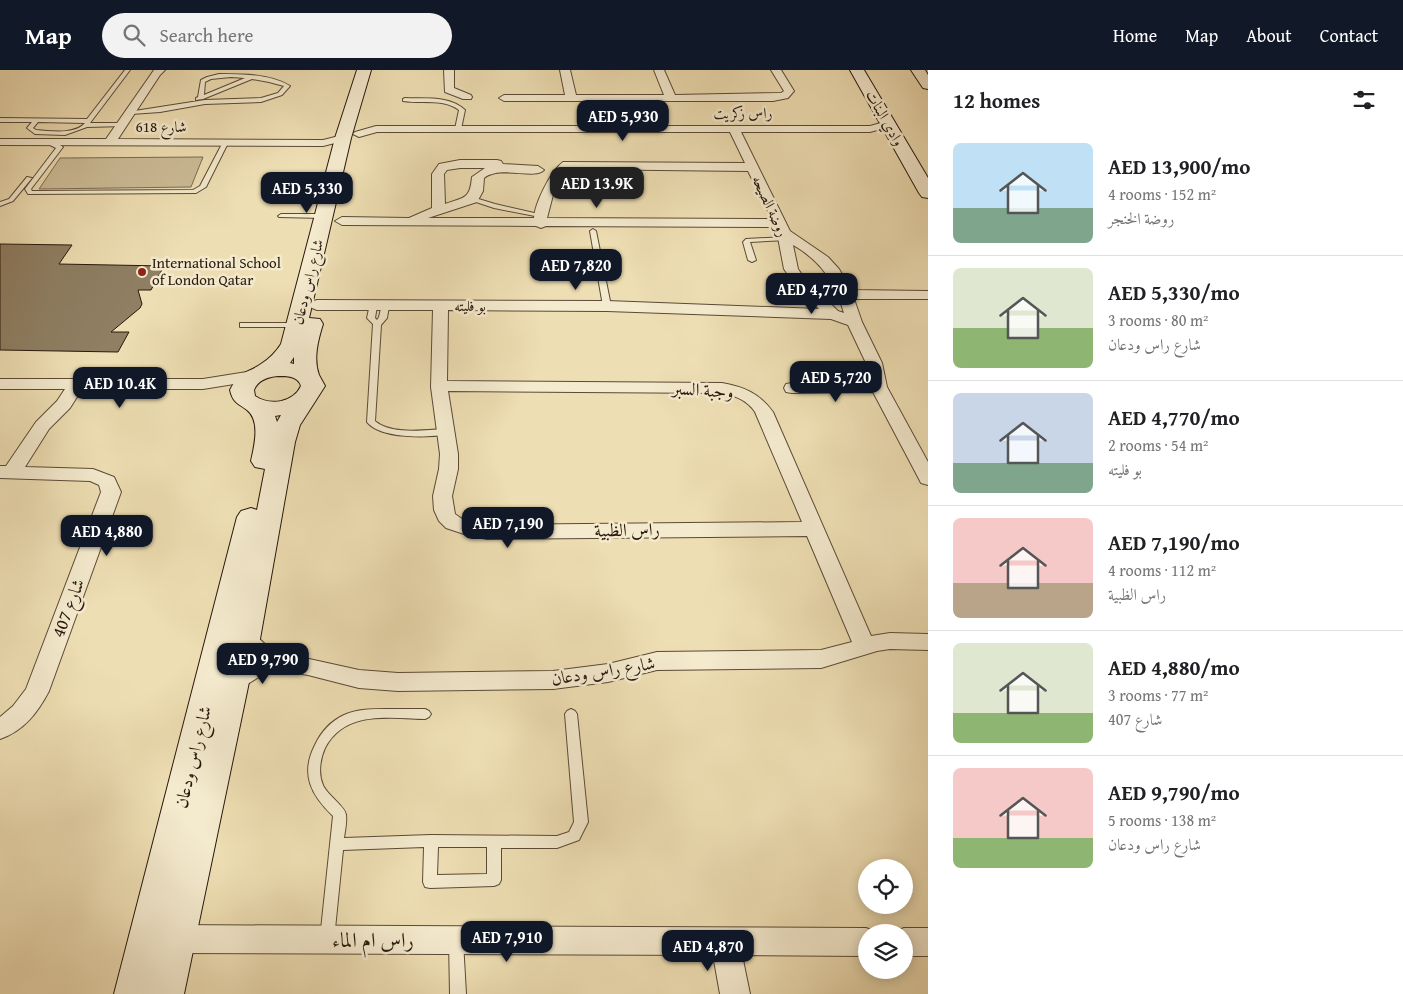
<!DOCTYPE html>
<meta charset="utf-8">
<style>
:root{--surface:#fff;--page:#f2f2f2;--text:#202124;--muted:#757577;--line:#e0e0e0;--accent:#111827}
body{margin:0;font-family:"Gentium Book Plus",Amiri,serif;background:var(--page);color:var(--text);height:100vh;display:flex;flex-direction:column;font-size:19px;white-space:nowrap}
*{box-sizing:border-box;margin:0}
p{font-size:16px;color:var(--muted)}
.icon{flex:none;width:28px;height:28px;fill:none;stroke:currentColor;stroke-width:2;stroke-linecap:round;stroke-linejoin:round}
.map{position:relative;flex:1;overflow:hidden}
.drawer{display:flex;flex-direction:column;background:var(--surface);width:475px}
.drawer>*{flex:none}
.controls{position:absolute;left:858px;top:789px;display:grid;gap:10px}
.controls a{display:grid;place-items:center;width:55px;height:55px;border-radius:50%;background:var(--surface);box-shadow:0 2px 12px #0003;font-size:25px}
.price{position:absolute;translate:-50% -42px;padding:0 11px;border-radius:10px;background:var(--accent);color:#fff;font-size:16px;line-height:32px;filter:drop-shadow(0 1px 2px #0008)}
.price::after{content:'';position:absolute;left:50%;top:30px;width:15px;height:11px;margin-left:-8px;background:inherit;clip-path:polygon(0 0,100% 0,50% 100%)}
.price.active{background:#222;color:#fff}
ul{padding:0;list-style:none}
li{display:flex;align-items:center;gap:15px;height:125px;padding:0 25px}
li+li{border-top:1px solid var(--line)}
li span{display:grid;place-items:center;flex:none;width:140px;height:100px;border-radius:8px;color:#555}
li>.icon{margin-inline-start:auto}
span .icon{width:60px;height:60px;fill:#fffc;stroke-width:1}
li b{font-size:21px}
h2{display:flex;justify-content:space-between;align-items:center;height:60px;padding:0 25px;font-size:21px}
header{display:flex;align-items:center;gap:30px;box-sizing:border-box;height:70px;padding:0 25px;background:var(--accent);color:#fff}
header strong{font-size:24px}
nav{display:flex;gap:28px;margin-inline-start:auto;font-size:18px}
.search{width:350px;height:45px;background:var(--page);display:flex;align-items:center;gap:12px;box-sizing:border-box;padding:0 18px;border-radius:28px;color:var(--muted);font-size:19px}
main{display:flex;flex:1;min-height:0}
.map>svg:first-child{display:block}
</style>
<header>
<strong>Map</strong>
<div class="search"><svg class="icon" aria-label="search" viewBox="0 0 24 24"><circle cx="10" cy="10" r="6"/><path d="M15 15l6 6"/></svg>Search here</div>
<nav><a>Home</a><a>Map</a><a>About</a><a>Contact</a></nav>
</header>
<main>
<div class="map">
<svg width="928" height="924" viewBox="0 0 928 924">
<rect width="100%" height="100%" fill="#eedeb3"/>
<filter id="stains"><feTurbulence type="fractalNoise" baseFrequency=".004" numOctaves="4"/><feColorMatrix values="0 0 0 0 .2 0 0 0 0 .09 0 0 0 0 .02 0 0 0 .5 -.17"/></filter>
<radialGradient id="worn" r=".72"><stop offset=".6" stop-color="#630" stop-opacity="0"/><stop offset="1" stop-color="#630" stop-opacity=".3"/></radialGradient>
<!-- green -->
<path fill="#ccbc97" stroke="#7a6a52" d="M203 87 191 117 39 119 60 88Z"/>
<!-- building -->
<path fill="#8f7f63" stroke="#28180c" d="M0 174 72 175 59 194 164 196 151 220H138L142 234 140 238 111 262H129L118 282 0 280Z"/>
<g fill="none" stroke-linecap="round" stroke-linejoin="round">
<!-- lane casing -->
<g stroke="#5a4a36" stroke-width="2">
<path id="lane" d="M125 0H130L90 53H122L124 54V56L87 57 65 65 35 64 27 58 32 52H0V48L87 49ZM38 52 85 53C75 65 51 61 36 60L33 58Z
M219 4C241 4 271 4 290 16L282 25 261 32 205 34 160 42 131 44 128 42 205 30 261 28 278 23 284 16 269 12 252 9 203 29 196 30V28L198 27 201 10 207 7ZM231 7 245 8 204 25 205 12 211 9Z
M405 28C425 29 449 25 465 40L461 59 458 61 455 59 459 40C443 28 422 34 403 31V29Z
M52 70 63 77 31 119 32 121 193 120 200 116 223 72 228 73 206 117 196 123 28 124 25 119 56 78 50 75 49 72Z
M27 107 32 108 13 131 0 136V132L9 129Z
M472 127 495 134 543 145 540 147 494 138 470 130 469 129Z
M281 144H324L327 146 324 148 279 147 278 146Z
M593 159 596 161 611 236 607 238 603 236 590 161Z
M786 167 788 168V170L750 172 756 190 752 192 748 190 743 172 746 169Z
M370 234H373L377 236 375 248 377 250 379 247 382 234H385L389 236 387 248 381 255 375 351C391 365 425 360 445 359L449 362 448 364C427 368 381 369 367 352L373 254 367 248Z
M240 253H297L301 255 297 257H240Z
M386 639H425L429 641 431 644 429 647 425 649C389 648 345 640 325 678 320 689 318 704 323 715 327 725 346 737 346 745 347 752 345 761 344 768L431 765 557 766 569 762 574 752 565 644 567 641 571 639 575 641 577 644 588 752 579 770 557 778H501V810L499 814 494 816 430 818 425 817 423 812 424 777 343 780 334 869 332 874 327 876 322 874 320 869 333 746C311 725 300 704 315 675 321 662 331 651 344 645 357 639 372 639 386 639ZM438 777H487V804L437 805Z
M456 864 461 866 463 871 466 924H450L449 871 451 866Z"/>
</g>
<!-- street casing -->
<g stroke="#5a4a36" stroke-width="2">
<path id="street" d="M154 0H165L160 5 118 69 323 70 343 65 349 68 347 70 323 76 0 75V69H106Z
M444 0H454V18L471 25 472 27 471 29H463L445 22Z
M560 0H570L576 25H664L654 0H664L675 25 781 23 784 21 771 0H781L794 21 788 28 773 31H504L499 28 504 25H565Z
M888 51 892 52 894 54 892 56 870 62H741L790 161 828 187 839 199 851 220 928 221V229H854L862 252 882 293 887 317 928 392V415L921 413 919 409 873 322 792 323 786 322 784 318 786 314 792 313 870 312 866 293 848 255 831 249 607 241 448 240 447 311 722 313C744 317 759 323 773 342L871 566 890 563 928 564V580L890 579 877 581 821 598 657 600 608 612 553 619 398 621 359 618 308 605 278 600 262 605 241 618 233 621 225 618 221 612C227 601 242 593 254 589L237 575 234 569 237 563 245 561 253 563 267 576 282 583 359 600 398 603 553 601 608 594 657 582 821 580 852 572 807 466 487 469 464 464 446 458 439 451 434 440 433 426 439 399 440 384 431 317 433 240H317L312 238 309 235 312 232 317 230 607 231 819 239 795 215 784 199 776 157 546 156 541 158 536 156 342 155 335 151 342 147 409 148 432 138V104L439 94 460 90H497L501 91 503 94 538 96 544 100C534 110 501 95 484 108L483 121 477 132 428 148H534C535 133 550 102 563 92L745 93 730 62H377L359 67 353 64 355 62 376 56H870ZM460 98H485L472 107C470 129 465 127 445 134L444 104 447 100ZM570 99 748 101 772 149 547 148 553 125ZM793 175C821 191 835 212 844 243L838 241 805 209 798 199ZM448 321 722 323C736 326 747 330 755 342L802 452 487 455 465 451 455 444 452 426 458 399V384Z
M253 301 259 302 261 306 259 310 203 319H82L70 338 49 359 25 397 93 399 114 407 121 422 49 621C38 642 24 661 0 669V647L13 636 26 619 101 422 99 415 90 411 0 408V396H6L36 352 57 331 65 319H0V309H203Z
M168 855 866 858 876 862H866V886L742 885 750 924H720L713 885 168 883 158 879 154 869 158 859Z
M904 858H928V886H904V862H894Z"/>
</g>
<!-- secondary casing -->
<g stroke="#28180c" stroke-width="2">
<path id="secondary" d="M357 0H371L351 68 309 248 320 249 323 254C318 270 313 289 319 305 321 309 323 312 325 316L300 355 295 372 260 569 249 612 184 924H114L237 447 241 441 251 438 257 440 265 399 255 397 251 391C254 377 261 351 247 340 238 333 233 333 230 320 241 299 245 305 261 294 269 289 276 282 281 274L335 68ZM294 287V294L290 293ZM278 306C287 306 298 306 301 316 293 333 270 336 255 326L254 320C258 310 267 307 278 306ZM281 345 277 352 275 346Z
M850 0H864L928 108V128L922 127 919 123Z
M911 0H925L928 5V19L923 18Z"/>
</g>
<!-- lane -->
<use href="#lane" fill="#f4eace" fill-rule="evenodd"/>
<!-- street -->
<use href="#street" fill="#f4eace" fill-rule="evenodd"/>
<!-- secondary -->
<use href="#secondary" fill="#f4eace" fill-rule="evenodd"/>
</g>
<!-- markers -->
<circle fill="#8f2418" stroke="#f4eace" stroke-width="2" cx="142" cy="202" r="5"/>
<g text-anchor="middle" stroke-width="5" stroke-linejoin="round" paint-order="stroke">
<!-- far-street labels -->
<g font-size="15" fill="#28180c" stroke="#f4eace">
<text x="743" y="48">راس زكريت</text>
<text transform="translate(885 48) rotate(60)" y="5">وادي البنات</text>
<text x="161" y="62">شارع 618</text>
<text transform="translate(770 136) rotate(65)" y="5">روضة الصيحه</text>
<text transform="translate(308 212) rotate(-76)" y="5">شارع راس ودعان</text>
<text x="470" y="241">بو فليته</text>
</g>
<!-- far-poi labels -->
<g font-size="15" fill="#28180c" stroke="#f4eace" text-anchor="start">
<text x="152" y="198">International School<tspan x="152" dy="17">of London Qatar</tspan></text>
</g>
<!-- street labels -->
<g font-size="18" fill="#28180c" stroke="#f4eace">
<text transform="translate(703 320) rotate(4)" y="6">وجبة السبر</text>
<text transform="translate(627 460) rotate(-1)" y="6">راس الظبية</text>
<text transform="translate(68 538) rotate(-69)" y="6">شارع 407</text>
<text transform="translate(603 601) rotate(-9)" y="6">شارع راس ودعان</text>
<text transform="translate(193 687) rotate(-76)" y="6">شارع راس ودعان</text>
</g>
<!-- near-street labels -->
<g font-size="21" fill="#28180c" stroke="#f4eace">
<text x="373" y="877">راس ام الماء</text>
</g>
</g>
<rect width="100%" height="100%" filter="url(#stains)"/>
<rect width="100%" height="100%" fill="url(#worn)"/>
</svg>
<div class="controls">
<a><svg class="icon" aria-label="locate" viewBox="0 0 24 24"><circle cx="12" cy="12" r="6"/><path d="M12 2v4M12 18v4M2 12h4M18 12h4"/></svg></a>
<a><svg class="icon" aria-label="layers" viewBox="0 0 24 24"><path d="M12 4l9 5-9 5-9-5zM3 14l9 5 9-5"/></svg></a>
</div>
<b class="price" style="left:623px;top:72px">AED 5,930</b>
<b class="price active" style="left:597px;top:139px">AED 13.9K</b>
<b class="price" style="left:307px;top:144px">AED 5,330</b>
<b class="price" style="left:576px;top:221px">AED 7,820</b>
<b class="price" style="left:812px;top:245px">AED 4,770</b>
<b class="price" style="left:836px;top:333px">AED 5,720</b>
<b class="price" style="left:120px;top:339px">AED 10.4K</b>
<b class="price" style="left:508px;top:479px">AED 7,190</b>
<b class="price" style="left:107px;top:487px">AED 4,880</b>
<b class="price" style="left:263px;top:615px">AED 9,790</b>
<b class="price" style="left:507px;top:893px">AED 7,910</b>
<b class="price" style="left:708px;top:902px">AED 4,870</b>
</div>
<section class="drawer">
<h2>12 homes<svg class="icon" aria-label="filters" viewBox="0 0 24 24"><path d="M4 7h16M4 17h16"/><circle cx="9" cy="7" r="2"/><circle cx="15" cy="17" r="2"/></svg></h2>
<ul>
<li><span style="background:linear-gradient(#bfe0f5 65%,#7fa58c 0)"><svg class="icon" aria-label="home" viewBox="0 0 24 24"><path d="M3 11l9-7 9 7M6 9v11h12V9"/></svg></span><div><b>AED 13,900/mo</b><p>4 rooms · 152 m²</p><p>روضة الخنجر</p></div></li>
<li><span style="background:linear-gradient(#dfe7d0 60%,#8fb573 0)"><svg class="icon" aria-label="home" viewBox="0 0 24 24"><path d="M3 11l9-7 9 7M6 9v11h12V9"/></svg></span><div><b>AED 5,330/mo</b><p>3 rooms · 80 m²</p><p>شارع راس ودعان</p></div></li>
<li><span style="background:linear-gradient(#c9d6e8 70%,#7fa58c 0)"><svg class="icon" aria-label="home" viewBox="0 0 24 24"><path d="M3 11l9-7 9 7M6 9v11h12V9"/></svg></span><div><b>AED 4,770/mo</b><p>2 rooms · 54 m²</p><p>بو فليته</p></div></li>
<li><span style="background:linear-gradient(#f6c9c9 65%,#b9a48a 0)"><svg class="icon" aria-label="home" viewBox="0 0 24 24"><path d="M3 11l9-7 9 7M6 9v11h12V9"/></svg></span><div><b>AED 7,190/mo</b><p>4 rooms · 112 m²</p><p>راس الظبية</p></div></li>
<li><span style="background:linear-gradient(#dfe7d0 70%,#8fb573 0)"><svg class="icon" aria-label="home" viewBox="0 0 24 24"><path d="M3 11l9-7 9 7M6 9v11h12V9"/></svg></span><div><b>AED 4,880/mo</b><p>3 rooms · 77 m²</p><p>شارع 407</p></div></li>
<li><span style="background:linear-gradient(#f6c9c9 70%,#8fb573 0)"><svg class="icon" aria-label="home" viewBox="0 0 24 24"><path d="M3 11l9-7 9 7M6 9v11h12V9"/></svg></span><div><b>AED 9,790/mo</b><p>5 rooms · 138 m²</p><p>شارع راس ودعان</p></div></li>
</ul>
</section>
</main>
